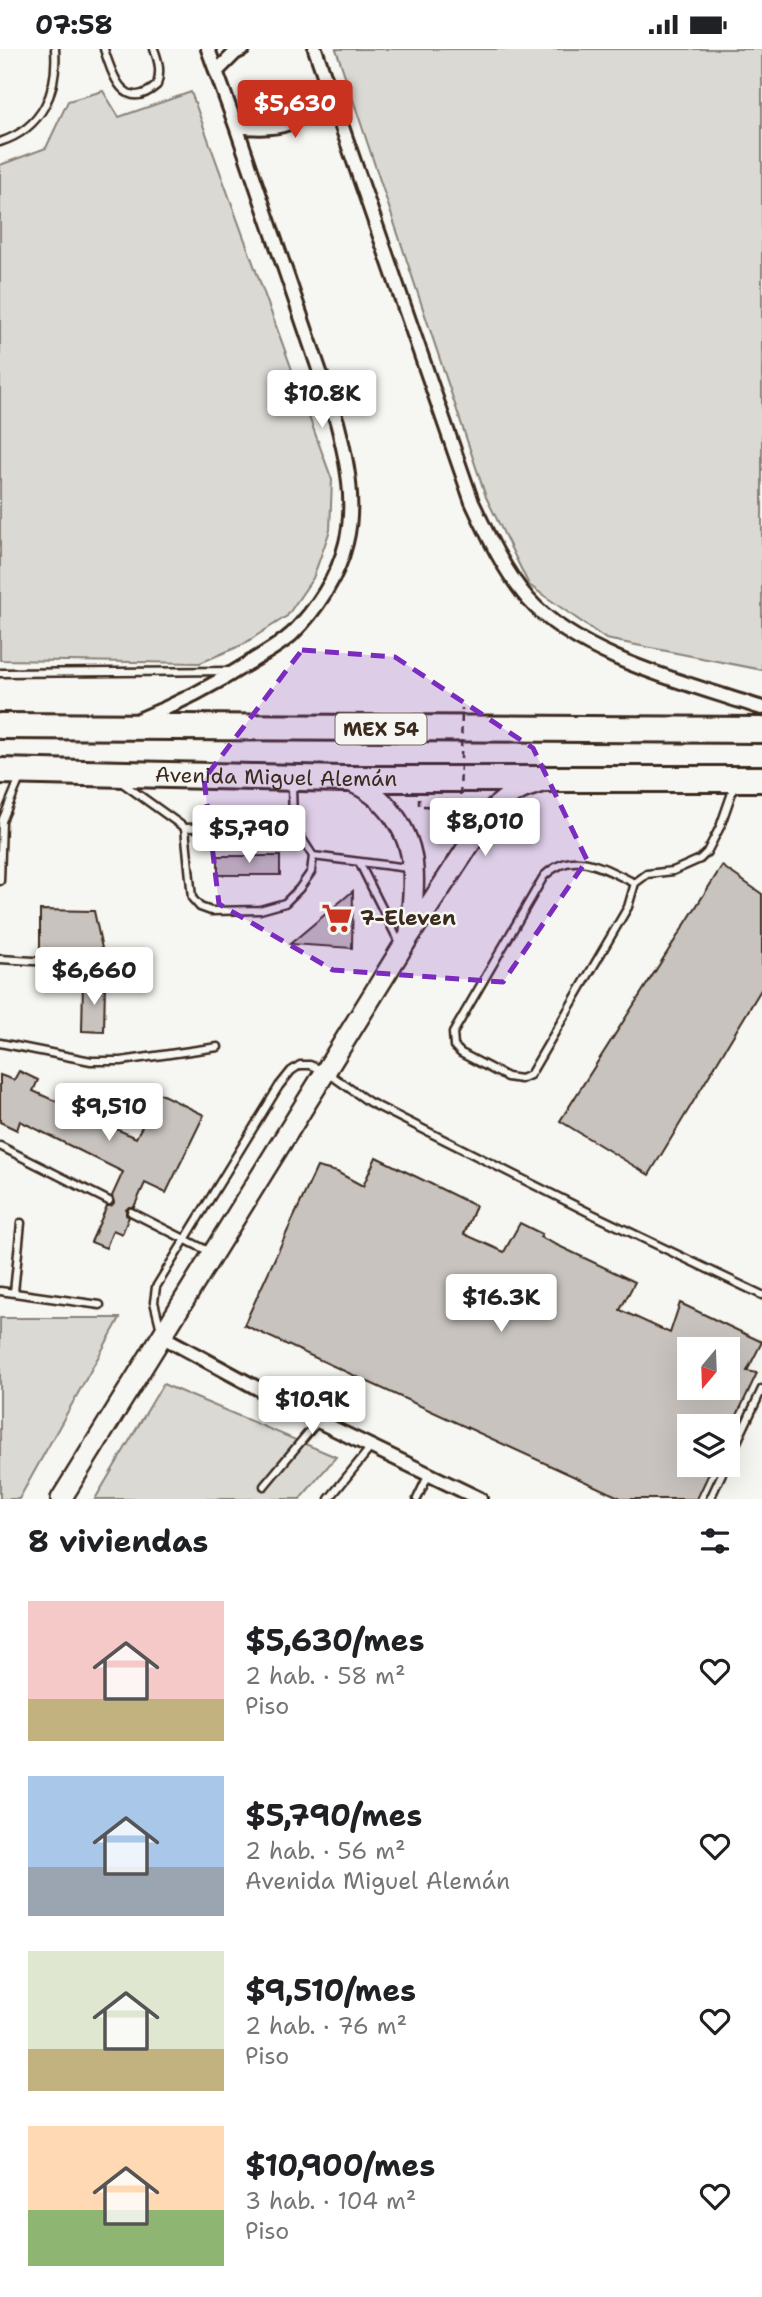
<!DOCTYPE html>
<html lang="es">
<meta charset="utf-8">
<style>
:root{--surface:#fff;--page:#f6f6f6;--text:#202124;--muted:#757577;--accent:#c8321e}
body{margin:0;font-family:"Shantell Sans",sans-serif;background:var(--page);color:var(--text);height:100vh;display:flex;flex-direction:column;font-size:26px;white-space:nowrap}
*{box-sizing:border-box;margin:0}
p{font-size:23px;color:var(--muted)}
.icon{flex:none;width:38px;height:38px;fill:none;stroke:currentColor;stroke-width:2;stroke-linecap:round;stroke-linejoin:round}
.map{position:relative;height:1450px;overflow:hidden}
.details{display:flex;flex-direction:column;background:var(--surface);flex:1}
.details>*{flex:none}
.needle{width:46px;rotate:199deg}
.buttons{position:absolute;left:677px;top:1288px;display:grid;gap:14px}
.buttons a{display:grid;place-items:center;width:63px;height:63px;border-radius:0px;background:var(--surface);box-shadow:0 7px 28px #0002;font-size:35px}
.price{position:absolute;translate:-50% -60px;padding:0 16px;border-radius:7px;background:#fff;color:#222;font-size:23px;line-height:46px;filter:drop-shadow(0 2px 4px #0008)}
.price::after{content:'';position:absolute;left:50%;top:42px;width:21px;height:16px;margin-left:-10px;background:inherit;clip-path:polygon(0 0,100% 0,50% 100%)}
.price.selected{background:var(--accent);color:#fff}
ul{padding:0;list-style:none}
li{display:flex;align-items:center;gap:21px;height:175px;padding:0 28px}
li span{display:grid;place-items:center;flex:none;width:196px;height:140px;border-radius:0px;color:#555}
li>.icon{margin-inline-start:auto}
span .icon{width:84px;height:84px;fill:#fffc;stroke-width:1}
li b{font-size:30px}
h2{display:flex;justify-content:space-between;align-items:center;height:84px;padding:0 28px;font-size:30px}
.status{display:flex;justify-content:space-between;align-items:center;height:49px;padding:0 35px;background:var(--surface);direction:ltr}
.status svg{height:19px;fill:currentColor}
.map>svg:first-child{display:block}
</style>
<div class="status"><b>07:58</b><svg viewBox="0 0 49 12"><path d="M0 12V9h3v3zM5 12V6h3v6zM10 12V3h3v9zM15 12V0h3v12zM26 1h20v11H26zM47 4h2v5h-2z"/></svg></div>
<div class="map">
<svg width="762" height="1450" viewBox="0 0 762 1450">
<rect width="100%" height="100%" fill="#f6f6f2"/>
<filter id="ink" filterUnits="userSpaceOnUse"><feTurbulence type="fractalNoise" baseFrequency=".0143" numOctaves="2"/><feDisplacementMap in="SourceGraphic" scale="14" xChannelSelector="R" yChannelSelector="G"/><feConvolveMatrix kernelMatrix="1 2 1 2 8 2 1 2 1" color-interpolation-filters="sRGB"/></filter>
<g filter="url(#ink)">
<!-- green -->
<path fill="#dad9d3" stroke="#8a8278" stroke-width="2" d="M336 0H762V621L606 590 529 536 486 448Z
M103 42 119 68 191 43 332 431 330 481 313 529 287 567 242 596 200 614 0 611V116L46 99 68 52Z
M0 1269H120L19 1450H0Z
M163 1335 336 1408 300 1450H95Z"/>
<!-- building -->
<path fill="#c8c3be" stroke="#3b2a1e" stroke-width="2" fill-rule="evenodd" d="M218 807H280V826H218Z
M722 817 762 845V939L649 1126 560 1072Z
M353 842 352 899 290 895Z
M40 861 94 862 103 904 40 903Z
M83 933 105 934 104 983 82 982Z
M19 1022 38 1031 33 1042 136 1089 159 1044 204 1066 166 1144 145 1134 134 1158H129L126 1161V1166L129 1168 122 1185 113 1181 106 1199 91 1193 107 1157H111L114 1154 112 1147 123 1123 20 1072 17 1081 0 1073V1026L14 1031Z
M376 1108 476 1157 464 1185 504 1203 520 1174 542 1185 540 1188 635 1233 620 1261 670 1284 680 1254 762 1293 747 1322 757 1324 732 1377H690V1416H713L697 1450H623L244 1276 317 1118 337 1123 363 1137ZM690 1300H728V1339H690Z"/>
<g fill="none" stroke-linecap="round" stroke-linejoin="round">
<!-- lane casing -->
<g stroke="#3b2a1e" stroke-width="11">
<path id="lane" d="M104 0C112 25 124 65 157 36 161 23 159 13 154 0
M0 93C43 79 58 42 55 0
M0 624 232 622
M121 733 185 779 293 776
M185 779 192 849 200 858 211 862 260 861 285 854 299 840 311 823 313 807 293 776 292 736
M313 807 408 819
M359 813 400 895
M0 832 2 772 20 729
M635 834C604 820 574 798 544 827L453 984 454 997 461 1004 507 1028 521 1030 530 1026 628 858 635 834 647 825 673 822 700 810 707 803 720 778 735 735
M0 910 67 914
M0 994 91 1012H121L218 998
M0 1097 109 1152
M131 1163 212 1204
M0 1242 100 1256
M14 1243 21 1174
M161 1281 154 1253 156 1238 279 1037 291 1022 300 1016H310L325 1022 369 1053 588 1163 762 1246
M728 1412 762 1340
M264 1437 318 1372
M329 1450 371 1398
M417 1450 429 1425
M710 1450 726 1416"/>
</g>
<!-- street casing -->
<g stroke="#3b2a1e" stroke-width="18">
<path id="street" d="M315 0 472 453C488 487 504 522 528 550 579 608 690 635 762 659
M216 23 235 4 243 0
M236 77C282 83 300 76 328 40
M138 671C178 655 216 635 252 612 265 604 280 596 292 585 316 561 338 528 346 494 356 454 347 412 337 373L236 77 208 0
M163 1288 318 1372 480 1450"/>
</g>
<!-- secondary casing -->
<g stroke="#3b2a1e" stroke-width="24">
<path id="secondary" d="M349 732C385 745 411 782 413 820 415 841 411 864 410 885
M61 1450 410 886 492 761 512 745 524 739 542 733"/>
</g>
<!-- highway casing -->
<g stroke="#3b2a1e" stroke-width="30">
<g id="highway">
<path d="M0 677 762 681"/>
<path id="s1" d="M0 722 343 730H762"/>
</g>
</g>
<!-- path -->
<path stroke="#3b2a1e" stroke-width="2.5" stroke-dasharray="7 5" stroke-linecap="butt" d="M419 749V757L460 758"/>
<!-- lane -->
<use href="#lane" stroke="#f6f6f2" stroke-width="6"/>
<!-- street -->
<use href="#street" stroke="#f6f6f2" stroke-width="12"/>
<!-- secondary -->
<use href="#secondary" stroke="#f6f6f2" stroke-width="19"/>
<!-- highway -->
<use href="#highway" stroke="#f6f6f2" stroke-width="24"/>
<!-- path-bridge -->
<path stroke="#3b2a1e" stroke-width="2.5" stroke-dasharray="7 5" stroke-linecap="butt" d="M460 758 462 659"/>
</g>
</g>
<!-- marked area -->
<path fill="#7b2cbf" fill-opacity="0.2" stroke="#7b2cbf" stroke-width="5" stroke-dasharray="14 9" stroke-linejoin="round" d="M302 601 395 608 533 699 587 811 503 933 333 921 219 855 204 730Z"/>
<!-- icons -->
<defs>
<g id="supermarket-bare" transform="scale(2.415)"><path d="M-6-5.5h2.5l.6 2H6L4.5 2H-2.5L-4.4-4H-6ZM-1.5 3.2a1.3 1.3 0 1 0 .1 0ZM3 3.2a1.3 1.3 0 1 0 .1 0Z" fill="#c8321e" stroke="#f6f6f2" stroke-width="2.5" paint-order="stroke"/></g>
</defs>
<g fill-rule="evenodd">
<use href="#supermarket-bare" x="337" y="869"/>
</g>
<g text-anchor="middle" stroke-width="5" stroke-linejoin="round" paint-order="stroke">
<!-- shield labels -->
<rect fill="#f6f6f2" stroke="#73675e" stroke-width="2" x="335.5" y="664.5" width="91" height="31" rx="5"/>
<g font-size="19" font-weight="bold" fill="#3b2a1e">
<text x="381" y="687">MEX 54</text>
</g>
<!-- street labels -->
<g font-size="21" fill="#3b2a1e" stroke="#f6f6f2">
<text dy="7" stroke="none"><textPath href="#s1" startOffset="276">Avenida Miguel Alemán</textPath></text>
</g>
<!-- poi labels -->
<g font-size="21" font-weight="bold" fill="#3b2a1e" stroke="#f6f6f2" text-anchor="start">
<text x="360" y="876">7-Eleven</text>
</g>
</g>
</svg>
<div class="buttons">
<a><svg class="needle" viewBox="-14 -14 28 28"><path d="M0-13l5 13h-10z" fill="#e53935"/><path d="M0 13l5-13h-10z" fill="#757577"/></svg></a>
<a><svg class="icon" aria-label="layers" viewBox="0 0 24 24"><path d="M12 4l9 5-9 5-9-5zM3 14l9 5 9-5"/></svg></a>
</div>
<b class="price selected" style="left:295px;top:91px">$5,630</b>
<b class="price" style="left:322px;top:381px">$10.8K</b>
<b class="price" style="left:485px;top:809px">$8,010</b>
<b class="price" style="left:249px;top:816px">$5,790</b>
<b class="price" style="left:94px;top:958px">$6,660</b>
<b class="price" style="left:109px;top:1094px">$9,510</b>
<b class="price" style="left:501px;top:1285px">$16.3K</b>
<b class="price" style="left:312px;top:1387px">$10.9K</b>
</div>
<section class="details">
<h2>8 viviendas<svg class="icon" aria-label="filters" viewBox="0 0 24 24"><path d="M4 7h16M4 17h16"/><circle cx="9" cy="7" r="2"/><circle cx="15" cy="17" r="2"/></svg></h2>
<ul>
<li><span style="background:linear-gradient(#f6c9c9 70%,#c2b280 0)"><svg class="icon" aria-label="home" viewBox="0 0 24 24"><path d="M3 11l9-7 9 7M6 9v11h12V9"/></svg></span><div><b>$5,630/mes</b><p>2 hab. · 58 m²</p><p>Piso</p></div><svg class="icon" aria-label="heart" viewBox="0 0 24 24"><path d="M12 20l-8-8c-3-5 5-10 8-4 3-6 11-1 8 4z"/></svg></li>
<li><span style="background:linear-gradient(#a9c7e8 65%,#9aa5b1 0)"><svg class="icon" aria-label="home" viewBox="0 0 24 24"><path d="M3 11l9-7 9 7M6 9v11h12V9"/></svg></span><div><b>$5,790/mes</b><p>2 hab. · 56 m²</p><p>Avenida Miguel Alemán</p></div><svg class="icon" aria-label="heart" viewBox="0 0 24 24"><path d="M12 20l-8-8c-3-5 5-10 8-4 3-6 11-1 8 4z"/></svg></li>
<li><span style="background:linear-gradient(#dfe7d0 70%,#c2b280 0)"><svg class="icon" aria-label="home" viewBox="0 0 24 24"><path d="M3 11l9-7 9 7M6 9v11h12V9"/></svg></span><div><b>$9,510/mes</b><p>2 hab. · 76 m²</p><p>Piso</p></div><svg class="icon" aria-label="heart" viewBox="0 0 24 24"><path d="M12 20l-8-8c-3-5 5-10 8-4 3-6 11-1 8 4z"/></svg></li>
<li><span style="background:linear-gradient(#ffd9b3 60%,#8fb573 0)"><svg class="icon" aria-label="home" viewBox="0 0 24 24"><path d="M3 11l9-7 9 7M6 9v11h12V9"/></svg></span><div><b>$10,900/mes</b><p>3 hab. · 104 m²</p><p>Piso</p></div><svg class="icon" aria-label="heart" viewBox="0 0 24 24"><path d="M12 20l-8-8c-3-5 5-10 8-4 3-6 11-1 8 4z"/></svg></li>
</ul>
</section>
